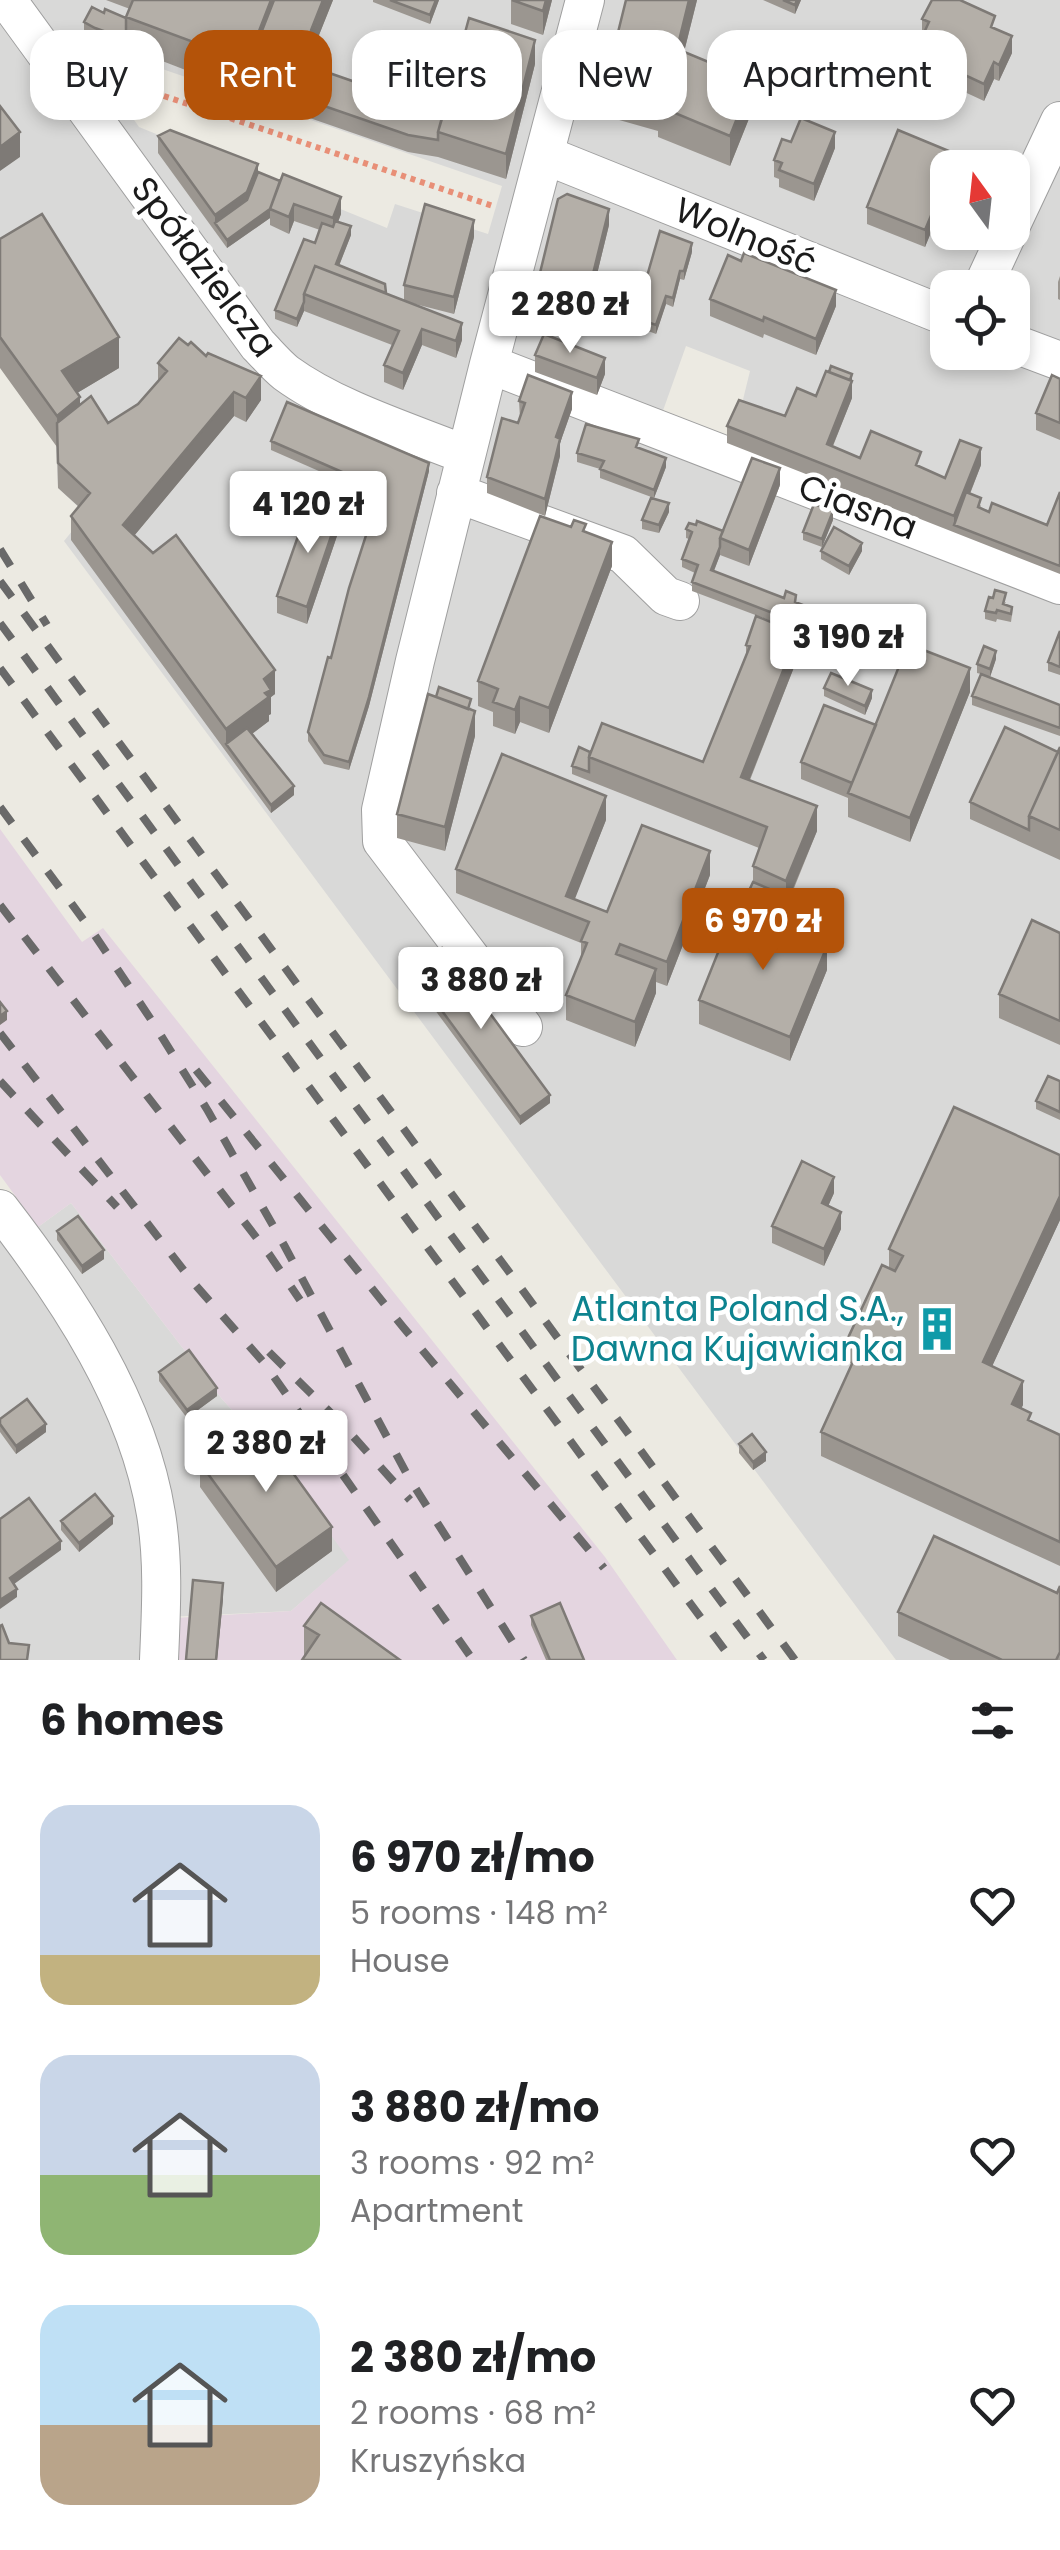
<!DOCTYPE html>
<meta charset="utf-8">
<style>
:root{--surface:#fff;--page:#f6f6f6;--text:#202124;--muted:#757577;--accent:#b45309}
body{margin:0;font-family:Poppins,sans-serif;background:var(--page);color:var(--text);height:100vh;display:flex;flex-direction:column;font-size:38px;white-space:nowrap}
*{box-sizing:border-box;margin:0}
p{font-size:32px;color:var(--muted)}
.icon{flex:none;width:55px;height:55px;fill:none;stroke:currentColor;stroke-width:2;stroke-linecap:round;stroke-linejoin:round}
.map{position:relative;height:1660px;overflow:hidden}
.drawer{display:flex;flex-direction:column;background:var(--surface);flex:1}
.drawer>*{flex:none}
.guide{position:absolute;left:30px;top:30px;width:1000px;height:90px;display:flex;gap:20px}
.needle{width:65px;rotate:345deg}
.fabs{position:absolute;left:930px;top:150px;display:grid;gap:20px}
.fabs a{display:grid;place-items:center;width:100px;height:100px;border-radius:20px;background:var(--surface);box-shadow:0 5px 15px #0003;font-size:50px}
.price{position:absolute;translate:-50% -85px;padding:0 22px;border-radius:10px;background:#fff;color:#222;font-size:32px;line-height:65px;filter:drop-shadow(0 2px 5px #0008)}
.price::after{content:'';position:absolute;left:50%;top:60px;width:30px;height:22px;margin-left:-15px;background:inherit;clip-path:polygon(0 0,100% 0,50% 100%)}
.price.selected{background:var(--accent);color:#fff}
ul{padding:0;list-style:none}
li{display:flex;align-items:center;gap:30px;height:250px;padding:0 40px}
li span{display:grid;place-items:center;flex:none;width:280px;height:200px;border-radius:30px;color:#555}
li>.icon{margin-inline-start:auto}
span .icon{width:120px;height:120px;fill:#fffc;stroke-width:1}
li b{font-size:42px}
h2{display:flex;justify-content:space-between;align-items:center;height:120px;padding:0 40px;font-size:42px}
.chip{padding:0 35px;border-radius:30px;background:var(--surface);box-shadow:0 5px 15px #0003;font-size:35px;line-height:90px}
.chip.selected{background:var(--accent);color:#fff}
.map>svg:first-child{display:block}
</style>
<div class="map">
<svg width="1060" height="1660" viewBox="0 0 1060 1660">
<rect width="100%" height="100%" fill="#eceae2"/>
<!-- residential -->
<path fill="#d9d9d8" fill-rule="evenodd" d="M0 0H1060V1660H896L64 541 86 514 58 488 56 445 0 367ZM78 40 502 186 488 234 395 204 387 228 139 127ZM948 168H1012V232H948ZM948 288H1012V352H948ZM686 346 750 371 739 416 727 443 660 419Z
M71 1203 222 1399 275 1458 350 1560 291 1611 145 1618 141 1660H0V1238L38 1227Z"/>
<!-- industrial -->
<path fill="#e4d5e0" d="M0 829 82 942 103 928 605 1557 677 1660H171L175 1618 291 1611 349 1560 275 1458 222 1399 71 1203 38 1227 0 1175Z"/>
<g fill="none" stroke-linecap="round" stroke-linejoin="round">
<!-- minor casing -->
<g stroke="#9f9f9f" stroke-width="40">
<path id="minor" d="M7 0 258 345C267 354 276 365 286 373 335 409 409 432 466 455
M545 155 948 317
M1012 223 1060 121
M982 288 1008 232
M1012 343 1060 361
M489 364 1060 585
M456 493 623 554 666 596 680 601
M523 1027 382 841 381 810 415 661 489 364 585 0
M0 1209C68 1297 138 1402 156 1514 164 1563 161 1611 159 1660"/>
</g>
<!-- path -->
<path stroke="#e88f77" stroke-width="6" stroke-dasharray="5 5" stroke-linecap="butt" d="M107 77 493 206"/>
<!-- minor -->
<use href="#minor" stroke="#fff" stroke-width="38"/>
<!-- rail -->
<path stroke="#696969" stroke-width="8" stroke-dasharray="20 20" stroke-linecap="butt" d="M0 549 47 625
M0 581 795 1660
M0 623 764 1660
M0 668 732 1660
M0 807 94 934 152 1021 208 1111 284 1245 409 1478 524 1660
M0 905 269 1254 300 1300
M0 1033 192 1281 265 1364 473 1660
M196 1070 403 1327 604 1568
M0 1081 117 1207
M269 1352 343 1425 410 1500"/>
</g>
<!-- wall -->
<path fill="#9b9690" d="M106 0H333L289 110 126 47 95 37 84 31V22L104 13 126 18 130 9Z
M373 0H439L430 24 373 2Z
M511 0H552L543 35 511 24Z
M626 0H697L684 52 752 111 730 166 658 137V131L605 116V85Z
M763 0H801L795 14Z
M922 19 995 29 1012 53 999 81 994 79 984 101 915 69V52L922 36Z
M833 49 825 67 803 59V50Z
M535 64 506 179 438 157 408 152 301 115V98L388 94 444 112Z
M158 136 258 172 341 214 338 222 351 235 339 266 386 293 404 301V285L474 237 454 314 411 303 462 340 456 358 422 345 403 390 384 382V365L392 345 304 311 297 327 275 319V310L315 243 320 230 294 221 289 234 270 225V218L227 248 158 153Z
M791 142 835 148 814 201 779 187V179L774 177V160Z
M956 168 925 247 867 224V207Z
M609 225 588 311 539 294V277Z
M0 239 119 368 77 393 80 404 108 423 138 404 158 381V363L206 356 261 400 246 422 234 416 134 536 275 694 271 697V714L269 715V721L252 734 294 795 271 813 71 540V516L79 507 58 488 57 447 0 368Z
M692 252 684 280 680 279 673 307 666 304 656 334 635 326V318Z
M1060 276V300L1058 299V282Z
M710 299 836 306 816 355 764 334 763 338 710 316Z
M535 355 605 374 597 395 535 372Z
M1060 379V440L1036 430V413Z
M816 396 852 398 833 446 860 458 921 468 945 478 981 465 970 494 981 506 980 508 1047 525 1060 492V574L727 443V426L785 416Z
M519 401 572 409 560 443V456L545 516 487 493V477L520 418Z
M271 441 429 471 369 706 349 770 324 764 308 741V732L378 497 271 450Z
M639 448 666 467 654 498 600 478V469L577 462V453Z
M780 485 749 566 720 555 714 571 796 603 970 692 910 842 848 817V798L801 779V762L876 725 898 669 692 591V582L695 573 682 567V559L689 539 686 538V529L696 525 723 531Z
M669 512 659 533 642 529V520Z
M833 520 822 547 803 540V532Z
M586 532 612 566 549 733 520 722 515 734 493 726V712L478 706V681Z
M338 533 307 624 277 613V596Z
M821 551H862L849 575 821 559Z
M1006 602 1005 604 1012 615 1011 622 997 619 996 622 985 619V611Z
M1060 631V675L1048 671V662Z
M746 645 798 657 750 780 817 831 782 918 747 904V895L753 882V866L759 848 572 774V766L590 752 703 762 746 657Z
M996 659 990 677 1060 705V736L972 705V696L981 674 977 673V664Z
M824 688 872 698 865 715 824 696Z
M471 707 475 736 445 851 397 838V814Z
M1060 747V860L970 819V802L1058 752Z
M606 820 574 899 607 912 710 875 667 986 656 982V993L635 1047 566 1020V995L581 958V943L456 893V869Z
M1060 933V1045L999 1018V994Z
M412 970 550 1103 520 1125 412 979Z
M827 970 790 1061 699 1024V1000Z
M1060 1081V1120L1036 1109V1101Z
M1060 1155V1220L992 1366 1023 1405 1021 1408 1031 1422 1060 1435V1566L821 1456V1432L852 1364 848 1362V1338L889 1268V1249Z
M834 1193 828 1206 841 1229 824 1266 772 1243V1226Z
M57 1231 104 1259 82 1274 57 1240Z
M159 1372 217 1396 187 1418 159 1381Z
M0 1419 46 1432 16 1454 0 1432Z
M739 1444 766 1461 753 1470 739 1453Z
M200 1463 332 1551 276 1592 200 1487Z
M61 1521 113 1524 79 1552 61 1530Z
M1057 1593 1060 1660H950L898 1636V1612Z
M531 1616 584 1660H546L531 1625Z
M304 1626 400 1660 304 1657Z"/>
<!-- shaded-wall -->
<path fill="#7e7a76" d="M271 0H283L247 69V93V62Z
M323 0H333L289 110V86Z
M436 0H439L430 24V15Z
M546 0H552L543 35V11Z
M689 0H697L677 80V49Z
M797 0H801L795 14V5Z
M1012 36V53L999 81V65Z
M535 40V64L506 179V154Z
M833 41V49L825 67V59Z
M994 62V79L984 101V84Z
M752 80V111L730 166V136Z
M20 132V157L0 171V147Z
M835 132V148L814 201V184Z
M258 164V181L247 209 215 223V215Z
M948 175V192L925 247V230Z
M341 197V214L333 235V218Z
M294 204V221L289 234V217Z
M609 209V225L588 311V294Z
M270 210V218L227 248V240Z
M474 220V237L454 314V297Z
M351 226V235L336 273V264Z
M692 243V252L684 280V271Z
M680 271V279L673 307V298Z
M836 290V306L816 355V339Z
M666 296V304L656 334V325Z
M304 302V311L297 327V319Z
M462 323V340L456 358V341Z
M422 329V345L403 390V373Z
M119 337V368L62 402V371Z
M605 358V374L597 395V378Z
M852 374V398L827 460V444Z
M261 376V400L246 422V398Z
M234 392V416L123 549V525Z
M572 392V409L560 443V456L545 516V499L556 437Z
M80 397V428L58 446 57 416Z
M981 448V465L957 526 954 525V516Z
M666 458V467L654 498V490Z
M429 463V471L369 706 349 770V762Z
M780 468V485L749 566V550Z
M669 503V512L659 533V525Z
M833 511V520L822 547V539Z
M338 516V533L307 624V607Z
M612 542V566L549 733V708Z
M862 543V551L849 575V566Z
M720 547V555L711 578V570Z
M798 633V657L741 801V777Z
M996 651V659L990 677V669Z
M970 668V692L910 842V818Z
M275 670V694L271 697V714L269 715V721L230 750 226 744V729L264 679Z
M872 690V698L865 715V706Z
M520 697V722L515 734V710Z
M475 711V736L445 851V827Z
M294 786V795L271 813V805Z
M606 796V820L569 914 566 896Z
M817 806V831L786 905V881Z
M710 851V875L667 986V962Z
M827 946V970L790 1061V1037Z
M656 969V993L635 1047V1022Z
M7 1011V1020L0 1025V1016Z
M550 1095V1103L520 1125V1117Z
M834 1177V1193L822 1220V1203Z
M1060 1196V1220L983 1386V1362Z
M841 1212V1229L824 1266V1249Z
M104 1250V1259L82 1274V1266Z
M1023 1381V1405L1012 1428V1404Z
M217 1388V1396L187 1418V1410Z
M46 1424V1432L16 1454V1446Z
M766 1452V1461L753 1470V1462Z
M113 1516V1524L79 1552V1543Z
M332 1527V1551L276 1592V1567Z
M61 1541V1550L10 1587V1578Z
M223 1583V1600L217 1660H216Z
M17 1589V1597L0 1609V1600Z"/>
<!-- building -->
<path fill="#b4afa8" stroke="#7e7a76" stroke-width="2.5" d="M133 0H271L247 62 126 17Z
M274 0H323L289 86 247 69Z
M390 0H436L430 15Z
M512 0H546L543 11Z
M626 0H689L677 49 752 80 730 136 658 106 659 100 605 85Z
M783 0H797L795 5Z
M932 0H960L995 16 991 27 1012 36 999 65 994 62 984 84 915 52 929 22 922 19Z
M92 7 104 13 105 9 126 18V39L95 28 84 22Z
M469 18 535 40 506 154 438 132Z
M810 32 833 41 825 59 803 50Z
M312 67 361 84 363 76 388 85 386 93 444 112 438 132V140L408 135 301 98Z
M0 106 20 132 0 147Z
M801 118 835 132 814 184 779 170 782 163 774 160 782 139 791 142Z
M170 130 258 164 247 192 215 215 158 136Z
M898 130 956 154 950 168H948V175L925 230 867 207Z
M258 172 280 181 270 209 227 240 215 223 247 200Z
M283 174 341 197 333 218 294 204 289 217 270 209Z
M567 194 609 209 588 294 539 277 558 199Z
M425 204 474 220 454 297 404 285Z
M42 214 119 337 62 371 80 397 57 416 0 337V239Z
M335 221 351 226 336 264 385 284 386 293 315 266 304 294V302L297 319 275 310 304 239 315 243 322 223 333 227Z
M660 231 692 243 684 271H680L673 298 666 296 656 325 635 318Z
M744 253 836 290 816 339 764 317 763 321 710 299 728 255 741 261Z
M315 266 462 323 456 341 422 329 403 373 384 365 399 331 304 294Z
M544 334 605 358 597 378 535 355Z
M179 338 188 345 191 342 206 356 208 353 261 376 246 398 234 392 123 525 153 553 176 535 275 670 264 679 271 690 265 693 269 697 226 729 71 516 90 493 58 463 57 423 91 396 108 423 138 404 167 371 158 363Z
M831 366 852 374 850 380 829 372Z
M826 371 852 381 827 444 860 458 871 431 921 452 916 465 945 478 960 440 981 448 954 516 727 426 739 400 785 416 797 388 816 396Z
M528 375 572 392 556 437 560 439 545 499 487 477 502 418 518 423 525 403 519 401Z
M1052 375 1060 379V423L1036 413Z
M287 402 429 463 369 697 349 762 324 755 308 732 328 657 331 658 349 588 381 489 271 441Z
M586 424 639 439 636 447 666 458 654 490 600 469 604 461 577 453Z
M752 458 780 468 749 550 720 538Z
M966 492 981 498 978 507 989 512 992 503 1047 525 1060 492V566L954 525Z
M651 498 669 503 659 525 642 520Z
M814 504 833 511 822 539 803 532Z
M309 505 338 516 307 607 277 596Z
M540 516 571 527 574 520 586 524 583 531 612 542 549 708 520 697 515 710 493 702 498 689 478 681Z
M697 521 723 531 720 538V547L711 570 784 598 786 591 796 595 795 602 907 646 901 662 692 582 698 565 682 559 692 532 686 529 689 523 696 525Z
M834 527 862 543 849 566 821 551Z
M995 590 1006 593 1003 604 1012 607 1011 614 997 610 996 613 985 611 989 597 993 598Z
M756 616 798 633 741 777 817 806 786 881 753 866 767 827 589 757 602 723 703 762 750 646 746 645Z
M1060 631V667L1048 662Z
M908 644 970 668 910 818 848 793Z
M984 646 996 651 990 669 977 664Z
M831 673 872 690 865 706 824 688Z
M981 674 1060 705V728L972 696Z
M439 687 471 699 468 709 436 697Z
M428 694 475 711 445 827 397 814Z
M824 705 876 725 852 783 801 762Z
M1005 727 1058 752 1029 816V830L970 802Z
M247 728 294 786 271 805 226 744Z
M579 747 590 752 589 757V772L572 766Z
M1060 747V830L1029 816Z
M502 754 606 796 566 896 607 912 642 825 710 851 667 962 620 944 616 954 656 969 635 1022 566 995 587 943 581 941 589 922 456 869Z
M753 882 786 896 782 910 747 895Z
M735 910 827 946 790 1037 699 1000Z
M1032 920 1060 933V1021L999 994Z
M442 948 550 1095 520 1117 412 970Z
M0 1002 7 1011 0 1016Z
M1048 1076 1060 1081V1112L1036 1101Z
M954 1107 1060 1155V1196L983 1362 1023 1381 1012 1404 1031 1413 1028 1420 1060 1435V1542L821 1432 861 1344 848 1338 882 1265 895 1271 903 1256 889 1249Z
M802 1161 834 1177 822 1203 841 1212 824 1249 772 1226Z
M78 1216 104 1250 82 1266 57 1231Z
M189 1350 217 1388 187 1410 159 1372Z
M27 1399 46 1424 16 1446 0 1424V1419Z
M256 1422 332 1527 276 1567 200 1463Z
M752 1434 766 1452 753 1462 739 1444Z
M95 1494 113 1516 79 1543 61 1521Z
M29 1498 61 1541 10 1578 17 1589 0 1600V1519Z
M934 1536 1057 1593 1060 1586V1652L1056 1660H1002L898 1612Z
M193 1580 223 1583 216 1660H186Z
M321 1603 400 1660H302L319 1635 304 1626Z
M560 1603 584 1660H550L531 1616Z
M2 1625 9 1643 29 1645 27 1660H0V1626Z"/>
<!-- icons -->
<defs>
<g id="building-bare" transform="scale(3.45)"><path d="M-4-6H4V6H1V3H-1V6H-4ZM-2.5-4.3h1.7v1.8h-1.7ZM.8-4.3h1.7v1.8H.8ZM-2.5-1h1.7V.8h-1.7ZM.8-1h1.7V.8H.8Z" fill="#0f9aa8" stroke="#fff" stroke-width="2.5" paint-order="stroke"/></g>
</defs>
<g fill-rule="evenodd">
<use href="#building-bare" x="937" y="1329"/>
</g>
<g text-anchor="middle" stroke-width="9" stroke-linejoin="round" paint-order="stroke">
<!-- street labels -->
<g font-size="35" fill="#1b1b1b" stroke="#fff">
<text transform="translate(746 236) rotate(22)" y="12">Wolność</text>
<text transform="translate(204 267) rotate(53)" y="12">Spółdzielcza</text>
<text transform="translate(858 507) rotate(21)" y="12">Ciasna</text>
</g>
<!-- culture labels -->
<g font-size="35" fill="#0d838f" stroke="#fff" text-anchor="end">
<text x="904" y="1321">Atlanta Poland S.A.,<tspan x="904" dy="40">Dawna Kujawianka</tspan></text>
</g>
</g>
</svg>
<div class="fabs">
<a><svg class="needle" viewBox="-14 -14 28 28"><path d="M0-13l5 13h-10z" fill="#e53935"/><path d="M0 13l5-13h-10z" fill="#757577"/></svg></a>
<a><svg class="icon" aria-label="locate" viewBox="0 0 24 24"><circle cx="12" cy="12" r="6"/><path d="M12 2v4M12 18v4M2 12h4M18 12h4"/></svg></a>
</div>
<b class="price" style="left:570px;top:356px">2 280 zł</b>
<b class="price" style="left:308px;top:556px">4 120 zł</b>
<b class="price" style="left:848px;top:689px">3 190 zł</b>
<b class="price selected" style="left:763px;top:973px">6 970 zł</b>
<b class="price" style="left:481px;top:1032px">3 880 zł</b>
<b class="price" style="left:266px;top:1495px">2 380 zł</b>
<div class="guide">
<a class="chip">Buy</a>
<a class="chip selected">Rent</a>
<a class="chip">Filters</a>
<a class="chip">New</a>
<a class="chip">Apartment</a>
</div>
</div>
<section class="drawer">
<h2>6 homes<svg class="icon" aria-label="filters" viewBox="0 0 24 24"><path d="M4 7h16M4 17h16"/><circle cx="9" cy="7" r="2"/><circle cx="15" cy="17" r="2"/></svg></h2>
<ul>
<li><span style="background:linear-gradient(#c9d6e8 75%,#c2b280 0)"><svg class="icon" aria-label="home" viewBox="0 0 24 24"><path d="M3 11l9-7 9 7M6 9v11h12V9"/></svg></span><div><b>6 970 zł/mo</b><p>5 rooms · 148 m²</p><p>House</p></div><svg class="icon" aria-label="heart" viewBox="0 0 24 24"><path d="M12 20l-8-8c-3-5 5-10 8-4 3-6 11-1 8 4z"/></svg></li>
<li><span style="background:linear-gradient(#c9d6e8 60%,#8fb573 0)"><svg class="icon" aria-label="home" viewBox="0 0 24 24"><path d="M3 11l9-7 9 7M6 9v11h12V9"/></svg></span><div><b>3 880 zł/mo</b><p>3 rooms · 92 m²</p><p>Apartment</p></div><svg class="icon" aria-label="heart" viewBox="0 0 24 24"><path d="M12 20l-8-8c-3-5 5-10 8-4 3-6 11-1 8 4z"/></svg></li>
<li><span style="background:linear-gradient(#bfe0f5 60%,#b9a48a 0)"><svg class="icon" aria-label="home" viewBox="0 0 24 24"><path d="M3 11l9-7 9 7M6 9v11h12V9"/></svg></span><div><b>2 380 zł/mo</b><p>2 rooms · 68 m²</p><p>Kruszyńska</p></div><svg class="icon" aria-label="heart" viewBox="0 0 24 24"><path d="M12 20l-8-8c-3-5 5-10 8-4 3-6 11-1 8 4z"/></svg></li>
</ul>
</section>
